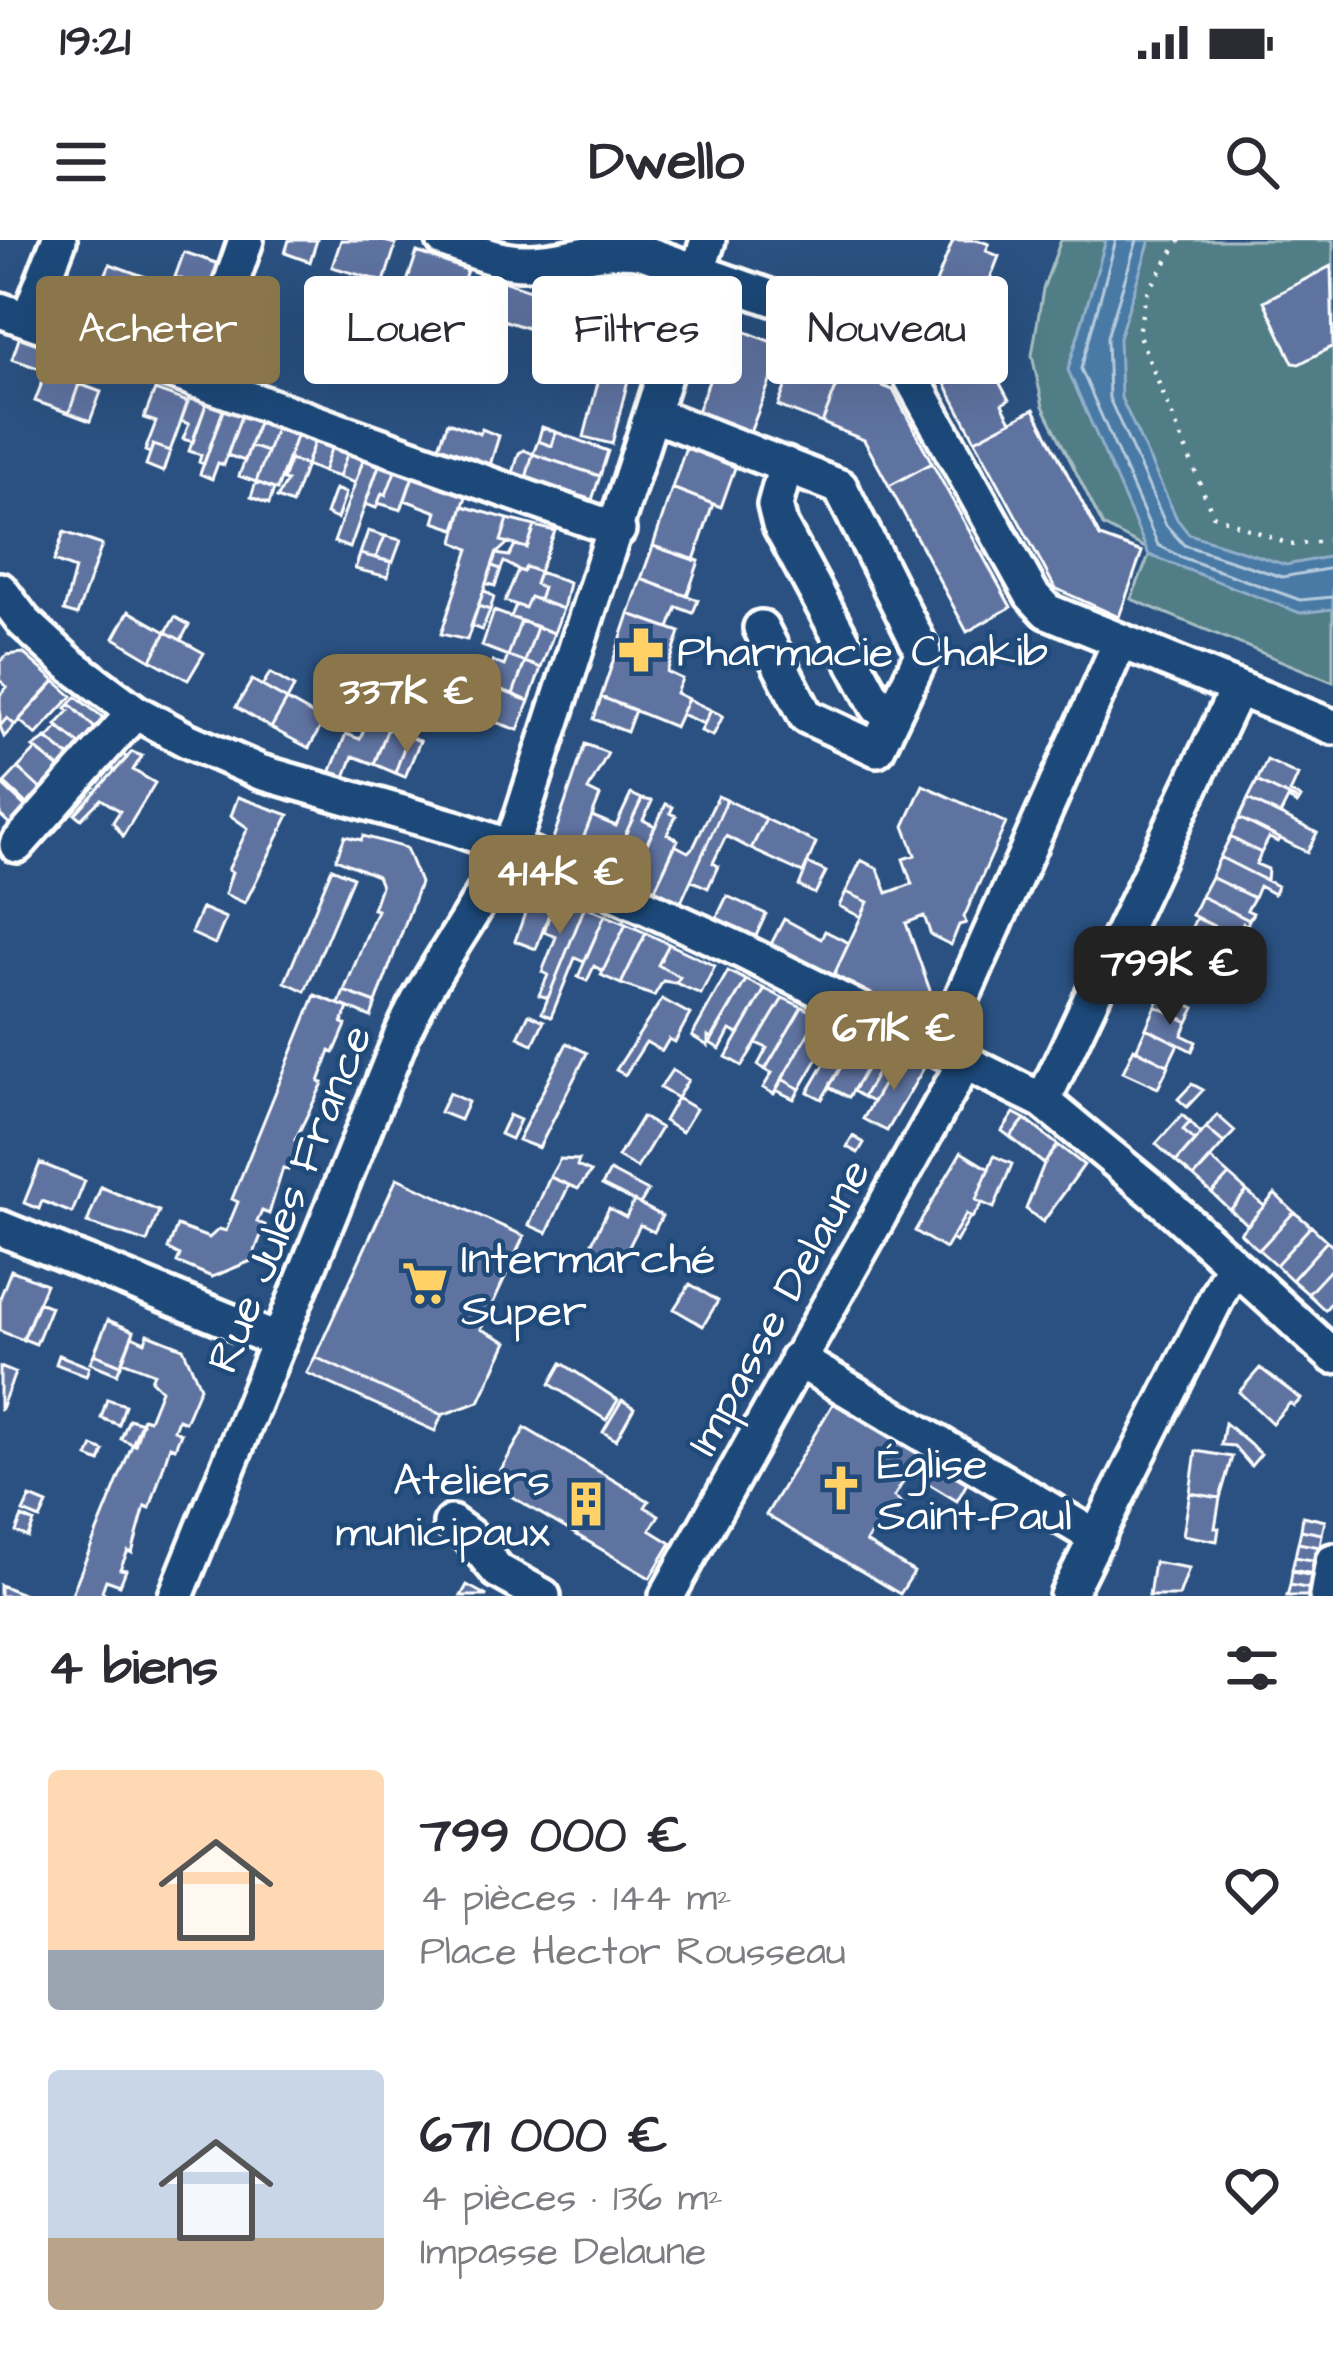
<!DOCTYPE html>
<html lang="fr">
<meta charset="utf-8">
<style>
:root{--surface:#fff;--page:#f2f2f3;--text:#2b2b33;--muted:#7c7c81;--accent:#8a764a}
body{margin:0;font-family:"Architects Daughter",sans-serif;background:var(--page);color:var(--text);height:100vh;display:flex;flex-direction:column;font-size:45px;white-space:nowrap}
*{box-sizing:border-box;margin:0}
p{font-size:39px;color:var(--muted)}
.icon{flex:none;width:66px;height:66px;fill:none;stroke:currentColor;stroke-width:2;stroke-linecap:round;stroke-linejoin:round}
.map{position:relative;height:1356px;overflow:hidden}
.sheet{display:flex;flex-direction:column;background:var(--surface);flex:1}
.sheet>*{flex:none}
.guide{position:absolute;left:36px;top:36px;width:1263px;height:108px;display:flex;gap:24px}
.price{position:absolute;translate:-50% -102px;padding:0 27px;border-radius:24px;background:var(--accent);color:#fff;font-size:39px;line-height:78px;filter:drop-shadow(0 3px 6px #0008)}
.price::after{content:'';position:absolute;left:50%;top:72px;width:36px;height:27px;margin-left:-18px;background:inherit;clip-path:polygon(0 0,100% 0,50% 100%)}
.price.current{background:#222;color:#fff}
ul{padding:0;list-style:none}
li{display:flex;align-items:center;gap:36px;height:300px;padding:0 48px}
li span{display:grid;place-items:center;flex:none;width:336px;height:240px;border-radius:12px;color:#555}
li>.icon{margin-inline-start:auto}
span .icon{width:144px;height:144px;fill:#fffc;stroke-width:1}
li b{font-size:51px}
h2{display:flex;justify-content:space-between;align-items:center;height:144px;padding:0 48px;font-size:51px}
.tag{padding:0 42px;border-radius:12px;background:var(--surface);box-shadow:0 12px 48px #0002;font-size:42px;line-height:108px}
.tag.current{background:var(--accent);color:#fff}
.status{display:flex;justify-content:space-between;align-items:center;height:84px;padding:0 60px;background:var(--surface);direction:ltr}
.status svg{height:33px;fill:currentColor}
header{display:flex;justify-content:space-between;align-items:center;height:156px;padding:0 48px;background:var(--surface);font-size:54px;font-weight:700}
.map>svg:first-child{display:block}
</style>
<div class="status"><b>19:21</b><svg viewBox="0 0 49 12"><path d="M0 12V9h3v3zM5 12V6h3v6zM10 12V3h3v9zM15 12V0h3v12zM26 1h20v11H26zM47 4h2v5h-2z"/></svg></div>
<header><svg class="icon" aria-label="menu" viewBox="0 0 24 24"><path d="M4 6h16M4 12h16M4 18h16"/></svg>Dwello<svg class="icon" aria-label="search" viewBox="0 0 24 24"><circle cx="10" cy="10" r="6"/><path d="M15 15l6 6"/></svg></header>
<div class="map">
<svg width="1333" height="1356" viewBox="0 0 1333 1356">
<rect width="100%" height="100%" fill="#2a5181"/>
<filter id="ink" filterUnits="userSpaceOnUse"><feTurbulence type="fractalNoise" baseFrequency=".00833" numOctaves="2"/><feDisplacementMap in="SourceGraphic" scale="24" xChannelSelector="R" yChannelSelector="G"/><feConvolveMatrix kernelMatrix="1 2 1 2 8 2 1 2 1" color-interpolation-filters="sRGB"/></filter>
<g filter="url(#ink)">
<!-- green -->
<path fill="#517d86" stroke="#a8bec2" stroke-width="3" d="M1061 0H1333V442L1131 359 1151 311 1103 286 1043 166 1032 115 1043 49Z"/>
<!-- water -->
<path fill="#497aa6" stroke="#92afca" stroke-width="3" d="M1106 0H1150L1119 98 1121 158 1177 279 1189 294 1286 325 1333 316V369L1300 373 1149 315 1068 130Z"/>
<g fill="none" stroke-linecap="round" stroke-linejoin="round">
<!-- shore -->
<path stroke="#b6cadb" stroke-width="3" d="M1116 0 1081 129 1158 305 1181 317 1300 360 1333 357
M1137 0 1107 97 1109 158 1166 285 1184 305 1282 337 1333 328"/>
</g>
<!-- building -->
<path fill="#5e73a1" stroke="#fff" stroke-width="3" d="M289 0H317L310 22 285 13Z
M341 0H380L396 4 384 42 332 27Z
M953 0H978L989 4 986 11 999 16 970 91 959 96 964 105 976 99 1009 160 1002 164 1011 181 975 200 917 91Z
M184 12 222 25 213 50 175 37Z
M417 12 467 30 454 68 404 51Z
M110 24 187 52 169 105 89 78 95 65 89 63 100 36 104 38Z
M1331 26 1333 106 1299 124 1293 123 1264 61Z
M488 36 539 53 527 88 476 71Z
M623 45 650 52 612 204 584 197Z
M240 60 275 72 258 123 223 110Z
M731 86 843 130 822 183 778 166 786 145 771 139 749 195 696 174Z
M20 96 54 108 46 131 12 119Z
M843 130 893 150 932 223 889 246 864 200 822 183Z
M46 132 79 144 69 173 35 161Z
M79 144 101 152 90 181 69 173Z
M155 150 188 162 170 211 153 205 150 213 145 211 156 182 144 178Z
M191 152 208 159 193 202 183 199 189 184 181 181Z
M208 159 225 165 204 224 199 222 201 215 189 211Z
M225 165 243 171 224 225 218 223 212 239 200 234Z
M1034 169 1100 297 1142 312 1119 377 1055 348 975 200Z
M243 171 260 177 245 221 227 215Z
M260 177 278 183 267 212 250 206Z
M448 182 480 194 482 189 499 196 490 225 439 206Z
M278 183 298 191 277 250 256 242Z
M542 187 556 192 552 206 538 201Z
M298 191 316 197 306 225 288 219Z
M556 192 608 211 600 236 533 214 538 201 552 206Z
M316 197 333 203 323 232 306 225Z
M333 203 349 209 339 237 323 232Z
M153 205 170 211 163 232 146 225Z
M250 206 267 212 256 242 239 236Z
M686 207 736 225 721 267 672 248Z
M349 209 365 215 355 243 339 237Z
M524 210 533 214 526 238 513 233 519 213Z
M533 214 600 236 592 260 526 238Z
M365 215 381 220 350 308 334 302Z
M290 220 306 225 292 264 277 258 287 241 283 240Z
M381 220 397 226 386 255 382 253 376 268 365 264Z
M932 223 1011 367 967 392 889 246Z
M397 226 414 233 401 270 378 263 382 253 386 255Z
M414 233 468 251 455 289 434 282 437 272 405 260Z
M256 242 274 249 269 264 251 257Z
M672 248 713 264 694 320 653 306Z
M335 249 346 253 337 279 326 274Z
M463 266 508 279 501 301 508 303 496 314 467 400 441 394 469 309 454 302Z
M508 279 535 286 527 308 501 301Z
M535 286 555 291 539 332 526 327 523 332 504 322 501 329 492 326 496 314 509 316 515 305 527 308Z
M368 291 385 296 376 318 360 314Z
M64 292 102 305 77 375 64 371 75 329 54 321Z
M385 296 401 300 393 322 376 318Z
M653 306 699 321 687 356 641 339Z
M360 314 391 322 388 337 355 329Z
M492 326 501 329 495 346 486 343Z
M526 327 539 332 535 344 543 348 539 360 530 357 525 368 505 361 518 330 523 332Z
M539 332 569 343 563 369 539 360 543 348 535 344Z
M641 339 698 360 693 373 677 367 669 388 629 374Z
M484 350 494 357 490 370 478 366Z
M530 357 563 369 554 393 511 377 516 365 525 368Z
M478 366 490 370 482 390 471 386Z
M129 371 166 392 151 420 114 398Z
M494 371 521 381 508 416 482 406Z
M629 374 680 392 667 432 682 439 676 453 688 459 675 487 601 457Z
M175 377 189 385 181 400 166 392Z
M521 381 537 387 525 422 508 416Z
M537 387 554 393 541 428 525 422Z
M166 392 204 413 188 440 151 420Z
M23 413 55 441 15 485 7 478 0 486V455L7 447 0 440V422L7 415Z
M508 416 525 422 513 454 484 444 493 421 504 426Z
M525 422 541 428 529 461 513 454Z
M270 433 294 447 287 460 262 446Z
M252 440 287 460 271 488 236 467Z
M55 441 72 456 36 495 19 480Z
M477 441 529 461 518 490 484 478 491 459 481 455 473 474 466 472Z
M481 455 491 459 484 478 473 474Z
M76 457 112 484 102 495 70 464Z
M601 457 635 470 627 492 594 479Z
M688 459 711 470 704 484 681 474Z
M287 460 324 481 309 508 271 488Z
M70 464 102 495 87 510 56 485 69 471 66 468Z
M711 470 723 476 713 496 701 491Z
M370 474 382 479 380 485 388 488 374 524 353 516 345 537 330 533 346 494 360 499Z
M7 478 15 485 4 497 0 486Z
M392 478 405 483 401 493 388 488Z
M58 487 87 510 76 522 47 499Z
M388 488 408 496 395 533 374 524Z
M408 496 420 501 405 537 395 533Z
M46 498 76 522 66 533 33 507Z
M585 504 608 513 588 550 600 556 578 611 553 599Z
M36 509 66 533 46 554 18 528Z
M117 509 127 518 115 531 104 523Z
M132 512 142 516 133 530 155 543 123 596 113 582 120 571 101 559 81 579 75 574Z
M1267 520 1298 535 1290 553 1301 558 1299 561 1257 541Z
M18 528 46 554 32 569 4 543Z
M1257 541 1299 561 1297 564 1288 559 1280 575 1248 559Z
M0 543 30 571 14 588 0 575Z
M923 545 1006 583 964 677 966 683 959 685 951 705 931 695 924 676 906 683 932 756 892 770 889 764 833 737 868 662 846 652 861 620 878 629 887 653 912 644 903 619 915 615 904 586Z
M631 554 642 559 610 627 578 611 592 576 616 586Z
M718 556 727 560 681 662 655 649 675 605 688 612 694 606Z
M238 557 289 575 245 663 225 654 232 632 228 630 248 588 231 576Z
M642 559 652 561 643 580 655 586 631 637 610 627Z
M1248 559 1317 593 1307 612 1239 578Z
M727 560 766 579 751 609 726 596 713 623 718 626 708 648 691 640Z
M666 564 673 567 670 573 676 576 667 594 678 600 655 649 631 637Z
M1239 578 1280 599 1278 602 1269 598 1261 613 1230 597Z
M766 579 816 603 803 633 751 609Z
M345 596 361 600 363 596 406 608 420 643 376 763 344 751 377 670 373 669 381 646 377 636 336 619Z
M1230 597 1261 613 1256 624 1268 629 1267 641 1220 617Z
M1220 617 1277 646 1274 654 1259 646 1254 658 1211 637Z
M808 623 826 632 815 654 799 646Z
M332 628 353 637 305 751 285 742Z
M1211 637 1254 658 1247 670 1253 673 1249 680 1201 656Z
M534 648 556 655 536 709 515 701Z
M846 652 868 662 861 677 839 666Z
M556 655 585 666 548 758 539 755 548 735 542 732 556 697 544 692Z
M727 656 766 674 755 698 716 679Z
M1201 656 1249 680 1247 685 1243 683 1236 697 1192 675Z
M585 666 605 675 584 722 575 718 551 777 542 773Z
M202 668 226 678 215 704 191 693Z
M605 675 626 684 603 731 594 726 587 741 578 737Z
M1196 678 1220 689 1215 700 1236 714 1232 722 1186 700Z
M784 679 821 699 825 691 849 703 833 737 770 706Z
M626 684 646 693 621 744 601 735Z
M646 693 669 704 658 725 680 737 676 743 663 741 654 756 621 744Z
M1186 700 1232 722 1228 731 1216 725 1209 738 1176 722Z
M669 704 715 726 701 754 676 743 680 737 658 725Z
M1176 722 1209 738 1199 759 1166 743Z
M728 731 746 740 712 798 708 796V806L692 796Z
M746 740 765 749 739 794 730 790 720 809 710 803Z
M1166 743 1189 754 1179 777 1156 766Z
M765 749 783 758 742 826 726 817Z
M344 751 376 763 371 777 339 764Z
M315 755 348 768 342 783 346 785 334 813 330 811 319 842 323 843 295 900 299 902 288 930 283 928 269 974 262 971 257 982 265 985 251 1021 212 1037 177 1022 180 1015 168 1009 177 986 209 998 219 989 226 991 238 962 232 959Z
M783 758 802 767 765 830 758 825 767 808 756 803Z
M662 759 690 774 675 802 669 799 662 811 646 802 625 835 616 830Z
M1185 763 1195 768 1188 782 1179 777Z
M1156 766 1188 782 1182 795 1196 802 1192 811 1146 788Z
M802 767 819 775 774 854 763 848 772 833 765 830Z
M529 774 544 781 533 804 518 797Z
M819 775 838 784 800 849 782 839Z
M838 784 860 795 822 859 808 852 828 818 821 813Z
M1146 788 1178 804 1168 825 1136 810Z
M860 795 881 805 849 857 829 847Z
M567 803 587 813 539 908 518 900Z
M881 805 891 810 863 857 853 851Z
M1134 808 1169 826 1158 848 1123 832Z
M891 810 901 815 873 862 863 857Z
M901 815 925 826 887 891 863 879Z
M672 830 688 840 677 858 660 848Z
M782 839 800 849 794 859 776 850Z
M1192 844 1203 850 1187 867 1178 859Z
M449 853 468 862 460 880 440 872Z
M677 858 696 869 682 892 664 881Z
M1014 873 1025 879 1010 897 1002 891Z
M509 875 520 880 511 899 500 894Z
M1182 875 1190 882 1183 890 1194 901 1176 922 1156 904Z
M1217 875 1235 891 1224 903 1206 888Z
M642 877 661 888 637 928 618 917Z
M1025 879 1058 905 1044 924 1010 897Z
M1190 882 1201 894 1194 901 1183 890Z
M1206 888 1224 903 1194 937 1176 922Z
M853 896 864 903 858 913 847 907Z
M1058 905 1084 925 1043 982 1026 969 1044 924Z
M961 912 989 929 976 960 982 963 972 978 966 974 945 1009 915 991Z
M994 916 1012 924 994 968 976 960Z
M560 919 579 920 577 926 591 932 578 949 550 937Z
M1211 919 1229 935 1212 953 1194 937Z
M40 923 85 941 72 973 42 961 39 969 24 963Z
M610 931 648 951 640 964 602 945Z
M1229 935 1247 951 1230 970 1212 953Z
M550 937 569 945 547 993 529 985Z
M397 938 524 996 481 1089 507 1102 479 1162 442 1175 315 1117Z
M101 947 159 971 147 1002 87 983Z
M1247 951 1264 966 1248 985 1230 970Z
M1275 954 1294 972 1259 1010 1240 993Z
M634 961 662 976 654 992 640 985 620 1024 589 1008 609 968 626 977Z
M1294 972 1311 986 1276 1025 1259 1010Z
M966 974 970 977 956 1002 951 999Z
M1311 986 1327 1001 1292 1040 1276 1025Z
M1327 1001 1333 1007V1027L1308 1054 1292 1040Z
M1333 1027V1060L1325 1070 1308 1054Z
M11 1030 46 1044 23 1100 0 1091V1058Z
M690 1044 718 1061 703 1086 674 1069Z
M38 1062 51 1067 36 1104 23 1099Z
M108 1080 134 1091 121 1125 94 1114Z
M148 1094 183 1108 200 1147 185 1182 178 1179 174 1190 181 1193 175 1208 170 1206 150 1268 145 1266 132 1313 128 1311 120 1329 126 1330 120 1345 106 1340 102 1351 108 1356H71L143 1178 149 1180 161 1150 151 1140 154 1133 122 1121 132 1096 145 1102Z
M94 1114 121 1125 117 1134 90 1123Z
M59 1115 89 1127 86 1136 56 1124Z
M315 1117 442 1175 435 1191 307 1133Z
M562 1123 618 1160 606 1180 550 1144Z
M0 1127 15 1133 0 1171Z
M1260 1128 1301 1159 1294 1166 1290 1163 1272 1183 1239 1152Z
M837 1157 970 1238 957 1261 909 1232 894 1257 903 1264 891 1284 881 1278 866 1302 914 1332 900 1354 766 1275Z
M107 1159 125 1165 119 1185 101 1178Z
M622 1160 634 1168 616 1200 603 1192Z
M129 1179 142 1183 135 1205 121 1199Z
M1225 1183 1261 1214 1251 1226 1234 1206 1221 1205Z
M525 1188 649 1261 645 1267 659 1275 650 1290 671 1303 650 1338 492 1245Z
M93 1206 104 1211 100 1222 88 1217Z
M1196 1211 1232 1217 1220 1258 1190 1253Z
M1190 1253 1220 1258 1215 1288H1219L1217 1301 1183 1295Z
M30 1257 47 1264 40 1279 23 1272Z
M1303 1276 1325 1281 1322 1294 1301 1290Z
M22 1277 34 1282 28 1297 16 1292Z
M1301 1290 1322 1294 1320 1307 1298 1303Z
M1298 1303 1320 1307 1317 1321 1295 1317Z
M1295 1317 1317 1321 1314 1334 1292 1330Z
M1154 1322 1189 1328 1179 1356H1149Z
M1292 1332 1314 1336 1311 1349 1290 1345Z
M0 1345 28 1356H0Z
M467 1345 487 1356H461Z
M1290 1345 1311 1349 1310 1356H1287Z"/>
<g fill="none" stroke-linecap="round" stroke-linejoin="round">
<!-- minor casing -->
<g stroke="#fff" stroke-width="42">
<path id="minor" d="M444 0C470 9 499 23 527 22 566 22 603 5 642 12L877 95 899 115 1032 355 1047 371 1333 487
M0 70 618 290
M28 80 59 0
M198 141 246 0
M655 175 840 247 923 412 877 509 806 476 761 388
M786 225 775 265 780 285 878 467 893 474
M0 350 24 382 70 424 135 472 187 500 260 532 455 588 532 615 738 709 1043 861 1157 955 1333 1116
M17 605 135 472
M940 807 1120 402
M1043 861 1237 449
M0 988 279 1101
M797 1119 1097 1298
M451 1283 469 1296 498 1331 543 1356
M176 1356 403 792C436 720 488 659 519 585L708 0
M667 1356 966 820
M1067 1356 1233 1025
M1327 1356 1333 1321"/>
</g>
<!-- path -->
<path stroke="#fff" stroke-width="4.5" stroke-dasharray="3 9" stroke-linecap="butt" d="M1180 0 1146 55 1138 93 1213 275 1291 305 1333 300"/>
<!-- minor -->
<use href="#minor" stroke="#1f4a7a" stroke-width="33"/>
</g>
</g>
<!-- icons -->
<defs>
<g id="pharmacy-bare" transform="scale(3.6)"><path d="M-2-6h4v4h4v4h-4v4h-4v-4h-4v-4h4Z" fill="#ffd166" stroke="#1f4a7a" stroke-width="2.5" paint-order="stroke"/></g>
<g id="supermarket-bare" transform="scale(3.6)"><path d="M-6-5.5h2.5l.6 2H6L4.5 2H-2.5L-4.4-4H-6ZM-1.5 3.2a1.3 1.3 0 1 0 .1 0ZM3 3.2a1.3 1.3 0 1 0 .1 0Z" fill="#ffd166" stroke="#1f4a7a" stroke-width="2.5" paint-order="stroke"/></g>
<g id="church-bare" transform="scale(3.6)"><path d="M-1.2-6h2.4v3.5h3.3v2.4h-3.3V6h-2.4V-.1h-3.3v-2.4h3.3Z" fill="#ffd166" stroke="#1f4a7a" stroke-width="2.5" paint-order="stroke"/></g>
<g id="building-bare" transform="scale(3.6)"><path d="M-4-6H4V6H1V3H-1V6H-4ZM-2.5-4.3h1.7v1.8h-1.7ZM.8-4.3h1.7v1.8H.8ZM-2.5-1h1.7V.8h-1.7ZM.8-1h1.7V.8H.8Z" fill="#ffd166" stroke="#1f4a7a" stroke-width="2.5" paint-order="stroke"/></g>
</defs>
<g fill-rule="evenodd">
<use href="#pharmacy-bare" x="641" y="410"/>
<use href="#supermarket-bare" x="425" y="1043"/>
<use href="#church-bare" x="841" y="1248"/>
<use href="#building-bare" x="586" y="1264"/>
</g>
<g text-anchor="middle" stroke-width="9" stroke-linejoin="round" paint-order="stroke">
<!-- poi labels -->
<g font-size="45" fill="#fff" stroke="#1f4a7a" text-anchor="start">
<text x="677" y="426">Pharmacie Chakib</text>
<text x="461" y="1033">Intermarché<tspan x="461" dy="52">Super</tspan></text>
<text x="877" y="1238">Église<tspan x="877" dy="52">Saint-Paul</tspan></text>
<text x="550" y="1254" text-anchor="end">Ateliers<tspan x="550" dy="52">municipaux</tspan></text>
</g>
<!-- street labels -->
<g font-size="45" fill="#fff" stroke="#1f4a7a">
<text transform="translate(288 958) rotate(-68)" y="16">Rue Jules France</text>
<text transform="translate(777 1066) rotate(-61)" y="16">Impasse Delaune</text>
</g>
</g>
</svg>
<b class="price" style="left:407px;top:516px">337K €</b>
<b class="price" style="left:560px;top:697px">414K €</b>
<b class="price current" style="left:1170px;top:788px">799K €</b>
<b class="price" style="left:894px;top:853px">671K €</b>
<div class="guide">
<a class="tag current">Acheter</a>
<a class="tag">Louer</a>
<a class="tag">Filtres</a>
<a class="tag">Nouveau</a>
</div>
</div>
<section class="sheet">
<h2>4 biens<svg class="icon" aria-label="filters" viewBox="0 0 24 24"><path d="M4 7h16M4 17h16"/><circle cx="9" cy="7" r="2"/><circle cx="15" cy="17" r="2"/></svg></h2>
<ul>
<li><span style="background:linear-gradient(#ffd9b3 75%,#9aa5b1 0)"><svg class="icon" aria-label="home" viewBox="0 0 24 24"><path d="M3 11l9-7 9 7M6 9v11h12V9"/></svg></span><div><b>799 000 €</b><p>4 pièces · 144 m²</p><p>Place Hector Rousseau</p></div><svg class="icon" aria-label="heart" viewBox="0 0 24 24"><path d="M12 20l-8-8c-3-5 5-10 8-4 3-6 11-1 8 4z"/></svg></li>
<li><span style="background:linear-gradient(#c9d6e8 70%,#b9a48a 0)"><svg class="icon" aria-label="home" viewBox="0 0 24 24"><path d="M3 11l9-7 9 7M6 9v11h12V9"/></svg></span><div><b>671 000 €</b><p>4 pièces · 136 m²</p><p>Impasse Delaune</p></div><svg class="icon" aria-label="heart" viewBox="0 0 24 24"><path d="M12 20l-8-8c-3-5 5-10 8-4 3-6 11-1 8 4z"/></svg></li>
</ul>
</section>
